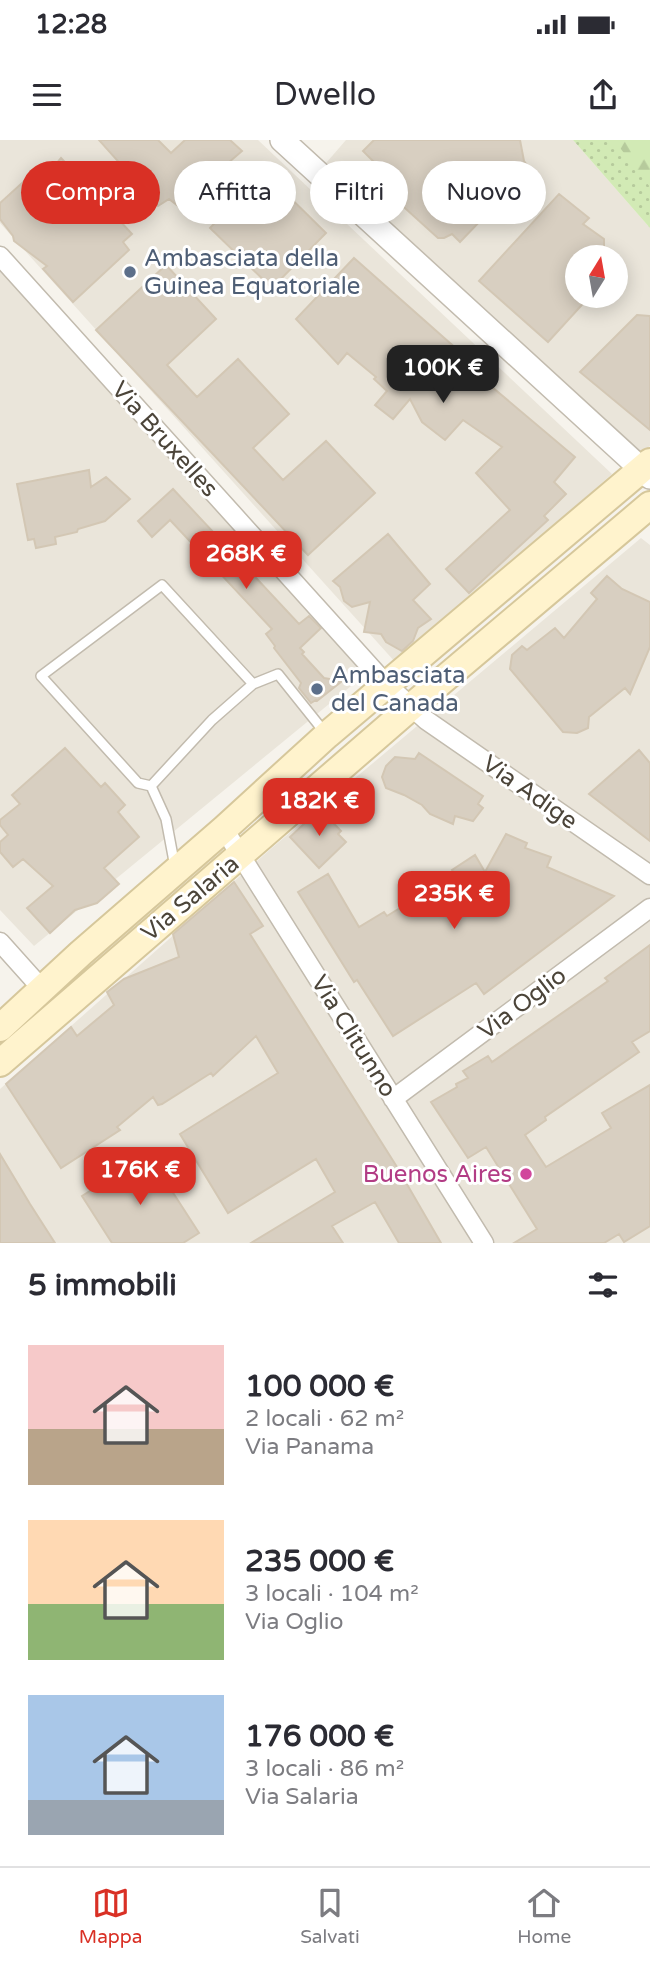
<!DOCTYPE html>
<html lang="it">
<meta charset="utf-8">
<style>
:root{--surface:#fff;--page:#f7f7f7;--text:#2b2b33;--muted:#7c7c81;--line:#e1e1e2;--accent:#d93025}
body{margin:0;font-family:"Varela Round",sans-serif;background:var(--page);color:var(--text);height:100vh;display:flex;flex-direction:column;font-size:26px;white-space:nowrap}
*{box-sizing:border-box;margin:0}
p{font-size:23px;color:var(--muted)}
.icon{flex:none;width:38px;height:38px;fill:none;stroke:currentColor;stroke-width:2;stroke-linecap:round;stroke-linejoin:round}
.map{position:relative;height:1103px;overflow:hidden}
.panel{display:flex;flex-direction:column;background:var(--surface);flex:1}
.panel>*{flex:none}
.top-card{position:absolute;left:21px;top:21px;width:609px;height:63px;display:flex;gap:14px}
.needle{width:46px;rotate:11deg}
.buttons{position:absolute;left:565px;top:105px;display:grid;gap:14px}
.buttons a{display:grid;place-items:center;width:63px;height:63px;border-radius:50%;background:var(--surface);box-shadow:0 4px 18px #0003;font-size:35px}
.price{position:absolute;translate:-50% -60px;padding:0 16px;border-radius:14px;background:var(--accent);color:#fff;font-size:23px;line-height:46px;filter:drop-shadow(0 2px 4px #0008)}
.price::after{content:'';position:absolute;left:50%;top:42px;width:21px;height:16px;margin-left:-10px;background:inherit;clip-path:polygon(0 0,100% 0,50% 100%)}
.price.selected{background:#222;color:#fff}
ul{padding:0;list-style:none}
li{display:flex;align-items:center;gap:21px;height:175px;padding:0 28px}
li span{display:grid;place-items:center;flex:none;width:196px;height:140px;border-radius:0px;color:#555}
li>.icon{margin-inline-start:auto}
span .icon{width:84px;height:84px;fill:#fffc;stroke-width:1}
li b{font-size:30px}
h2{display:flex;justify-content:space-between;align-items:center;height:84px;padding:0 28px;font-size:30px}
.pill{padding:0 24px;border-radius:32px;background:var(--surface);box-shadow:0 4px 18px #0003;font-size:24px;line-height:63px}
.pill.selected{background:var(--accent);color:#fff}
.status{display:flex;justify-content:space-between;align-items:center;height:49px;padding:0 35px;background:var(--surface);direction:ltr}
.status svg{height:19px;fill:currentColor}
header{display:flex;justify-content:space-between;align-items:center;height:91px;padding:0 28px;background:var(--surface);font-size:32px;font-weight:600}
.tabs{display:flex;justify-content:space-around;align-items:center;height:98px;border-top:2px solid var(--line);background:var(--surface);font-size:19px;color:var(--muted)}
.tabs a{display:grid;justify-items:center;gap:4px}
.tabs .selected{color:var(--accent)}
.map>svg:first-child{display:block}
</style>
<div class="status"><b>12:28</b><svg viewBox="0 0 49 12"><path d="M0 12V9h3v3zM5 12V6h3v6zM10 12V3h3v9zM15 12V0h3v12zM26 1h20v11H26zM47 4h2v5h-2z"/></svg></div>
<header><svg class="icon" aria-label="menu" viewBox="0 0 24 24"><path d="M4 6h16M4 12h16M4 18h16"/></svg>Dwello<svg class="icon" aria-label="share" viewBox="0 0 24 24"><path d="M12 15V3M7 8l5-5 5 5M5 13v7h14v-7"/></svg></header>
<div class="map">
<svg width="650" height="1103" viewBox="0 0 650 1103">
<defs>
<pattern id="grass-dots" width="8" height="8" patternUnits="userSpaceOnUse" patternTransform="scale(1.75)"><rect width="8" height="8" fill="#d2eab5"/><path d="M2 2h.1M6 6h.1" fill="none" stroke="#b6ca9c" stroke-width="1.8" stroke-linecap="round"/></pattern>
<pattern id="forest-firs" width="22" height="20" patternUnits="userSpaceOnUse" patternTransform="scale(1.75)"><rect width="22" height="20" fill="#d2eab5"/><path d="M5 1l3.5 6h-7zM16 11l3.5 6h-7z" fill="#b6ca9c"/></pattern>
</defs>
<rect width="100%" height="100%" fill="#f6f3ec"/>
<!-- residential -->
<path fill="#eae5da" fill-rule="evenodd" d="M0 0H258L612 334 396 523 0 83Z
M346 0H573L650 88V306L640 315 320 30ZM578 117H616V156H578Z
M0 125 373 528 34 806 0 770Z
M641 398 650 405V1103H0V949L273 707Z"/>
<!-- grass -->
<path fill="url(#grass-dots)" d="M573 0H650V88Z"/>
<!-- forest -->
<path fill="url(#forest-firs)" d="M614 0H650V47Z"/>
<!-- building -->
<path fill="#d8cfc1" stroke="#d3c7b4" stroke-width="2" d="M99 0H158L171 13 185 0H230L242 11 178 66 169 59 158 66Z
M374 0H520L524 21 530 29 460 102 452 94 444 98H438L364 31 373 21 363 11Z
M61 18 132 94 123 102 129 110 73 162 43 129 47 126 14 101 13 96 0 79V63L44 23 52 29Z
M264 32 326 93 272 148 210 88Z
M559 54 589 78 583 84 604 99V117H578V156H590L548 202 479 141Z
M354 118 495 243 492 247 575 317 554 342 566 354 544 376 548 380 469 453 446 429 510 370 476 333 502 307 463 280 445 300 422 282 410 259 393 279 375 265 387 251 374 239 376 237 347 213 338 224 296 179Z
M166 125 216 179 167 225 197 257 238 219 289 274 253 308 283 340 326 301 375 353 308 415 96 190Z
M637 175 650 176V290L580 232Z
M89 330 91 347 106 337 130 359 105 381 78 389 77 392 55 397 56 404 36 408 34 399 28 400 17 344Z
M173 349 299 484 309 476 321 488 300 508 304 512 302 514 324 538 342 541 317 561 316 560 311 563 299 548 301 543 274 508 275 506 266 494 272 489 170 380 152 397 138 381Z
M388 394 430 444 413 460 431 479 418 488 413 501 402 511 386 502 381 494 364 492 370 462 352 467 344 461 340 447 333 441Z
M607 436 622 449 650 462V507L630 554 625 548 589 577 588 588 577 593 563 592 510 529 512 515 522 506 527 510 555 488 564 498 597 459 591 453Z
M65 608 101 647 105 643 125 665 118 672 139 697 104 728 119 744 97 763 75 770 50 793 27 768 53 746 23 719 13 727 0 712V702L8 695 0 685V680L20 664 12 655Z
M639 610 650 623V701L589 654Z
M419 613 483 656 478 664 483 668 473 681 455 676 453 684 430 674 422 665 404 655 386 648 382 637 386 626 395 617 415 619Z
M320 669 341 691 338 694 346 702 319 728 290 697Z
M506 694 527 703 525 708 551 717 547 727 614 756 484 854 476 843 393 896 357 840 354 842 298 752 328 734 359 787 384 772 387 776 455 734 452 730 475 715 485 732Z
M234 742 263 786 250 794 397 1027 441 1103H399L375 1062 332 1086 343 1103H251L335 1052 316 1019 228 1073 180 994 278 933 256 896 213 936 211 933 162 964 158 965 153 957 117 987 120 990 61 1028 6 944 71 887 77 896 114 865 107 852 124 839 179 817 173 794Z
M650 805V891L632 902 639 912 545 977 546 980 525 995 546 1027 611 988 602 973 650 945V1086L624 1102 619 1094 604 1103H514L537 1089 486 1007 468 1018 431 962 457 947 456 944 468 938 463 931 488 916 492 922 608 841 605 838Z
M0 1014 30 1064 55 1103H0Z
M148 1014 199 1093 183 1103H112L82 1056Z"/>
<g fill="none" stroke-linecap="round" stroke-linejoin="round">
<!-- service casing -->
<g stroke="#c2bbae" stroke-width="12">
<path id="service" d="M253 544 162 445 41 536 138 643 151 646 212 580 253 544 278 534 326 594
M151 646 166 679 175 727"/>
</g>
<!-- minor casing -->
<g stroke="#c2bbae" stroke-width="21">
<path id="minor" d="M0 116 386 544 426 580 650 735
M224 689 484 1103
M0 802 43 850
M393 959 650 768"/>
</g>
<!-- tertiary casing -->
<g stroke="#c2bbae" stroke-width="26">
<path id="tertiary" d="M282 0 650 337"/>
</g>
<!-- secondary casing -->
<g stroke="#d6c79b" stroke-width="30">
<path id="secondary" d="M0 888 81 813 224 689 327 595 650 322
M0 923 411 567 650 365"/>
</g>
<!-- service -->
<use href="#service" stroke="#fff" stroke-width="9"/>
<!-- minor -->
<use href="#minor" stroke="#fff" stroke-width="18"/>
<!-- tertiary -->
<use href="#tertiary" stroke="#fff" stroke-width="23"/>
<!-- secondary -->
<use href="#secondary" stroke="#fff3cd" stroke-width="26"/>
</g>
<!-- markers -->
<g fill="#5c6f8a" stroke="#fff" stroke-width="2.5">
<circle cx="130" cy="132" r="7"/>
<circle cx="317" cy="549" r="7"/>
</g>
<circle fill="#d1479c" stroke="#fff" stroke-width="2.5" cx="526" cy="1034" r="7"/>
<g text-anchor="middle" stroke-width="6" stroke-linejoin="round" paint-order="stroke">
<!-- service labels -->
<g font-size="24" fill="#4e5e75" stroke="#fff" text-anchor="start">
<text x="144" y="126">Ambasciata della<tspan x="144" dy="28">Guinea Equatoriale</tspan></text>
<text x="331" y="543">Ambasciata<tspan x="331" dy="28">del Canada</tspan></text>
</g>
<!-- street labels -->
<g font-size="24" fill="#4b4439" stroke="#fff">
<text transform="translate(165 299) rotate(48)" y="8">Via Bruxelles</text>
<text transform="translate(530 652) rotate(35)" y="8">Via Adige</text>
<text transform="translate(190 758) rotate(-40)" y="8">Via Salaria</text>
<text transform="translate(522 863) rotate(-37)" y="8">Via Oglio</text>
<text transform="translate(354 896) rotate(58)" y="8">Via Clitunno</text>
</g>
<!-- hotel labels -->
<g font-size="24" fill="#b23c85" stroke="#fff" text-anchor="end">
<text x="512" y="1042">Buenos Aires</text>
</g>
</g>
</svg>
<div class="buttons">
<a><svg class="needle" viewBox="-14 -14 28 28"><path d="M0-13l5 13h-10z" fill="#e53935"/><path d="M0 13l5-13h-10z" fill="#7c7c81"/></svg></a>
</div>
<b class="price selected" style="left:443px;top:265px">100K €</b>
<b class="price" style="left:246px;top:451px">268K €</b>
<b class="price" style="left:319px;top:698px">182K €</b>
<b class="price" style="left:454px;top:791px">235K €</b>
<b class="price" style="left:140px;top:1067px">176K €</b>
<div class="top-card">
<a class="pill selected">Compra</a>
<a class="pill">Affitta</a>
<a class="pill">Filtri</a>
<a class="pill">Nuovo</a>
</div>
</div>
<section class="panel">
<h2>5 immobili<svg class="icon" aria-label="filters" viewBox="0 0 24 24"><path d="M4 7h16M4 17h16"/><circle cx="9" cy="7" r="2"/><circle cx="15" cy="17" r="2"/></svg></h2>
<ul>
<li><span style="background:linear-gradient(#f6c9c9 60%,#b9a48a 0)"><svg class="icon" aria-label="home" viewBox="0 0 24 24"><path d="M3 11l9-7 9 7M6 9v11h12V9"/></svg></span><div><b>100 000 €</b><p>2 locali · 62 m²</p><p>Via Panama</p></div></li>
<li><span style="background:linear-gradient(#ffd9b3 60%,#8fb573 0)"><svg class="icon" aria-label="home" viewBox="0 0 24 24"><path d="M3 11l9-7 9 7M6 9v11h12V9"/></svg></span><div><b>235 000 €</b><p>3 locali · 104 m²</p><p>Via Oglio</p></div></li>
<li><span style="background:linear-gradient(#a9c7e8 75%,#9aa5b1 0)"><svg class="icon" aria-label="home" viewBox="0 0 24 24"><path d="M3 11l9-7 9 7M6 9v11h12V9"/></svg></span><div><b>176 000 €</b><p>3 locali · 86 m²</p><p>Via Salaria</p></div></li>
</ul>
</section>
<nav class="tabs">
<a class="selected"><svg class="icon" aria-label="map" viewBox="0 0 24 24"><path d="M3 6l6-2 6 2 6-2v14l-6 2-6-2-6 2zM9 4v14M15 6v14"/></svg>Mappa</a>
<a><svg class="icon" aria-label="saved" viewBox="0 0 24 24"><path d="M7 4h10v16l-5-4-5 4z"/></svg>Salvati</a>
<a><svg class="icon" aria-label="home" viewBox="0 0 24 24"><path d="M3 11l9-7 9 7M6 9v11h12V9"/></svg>Home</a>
</nav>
